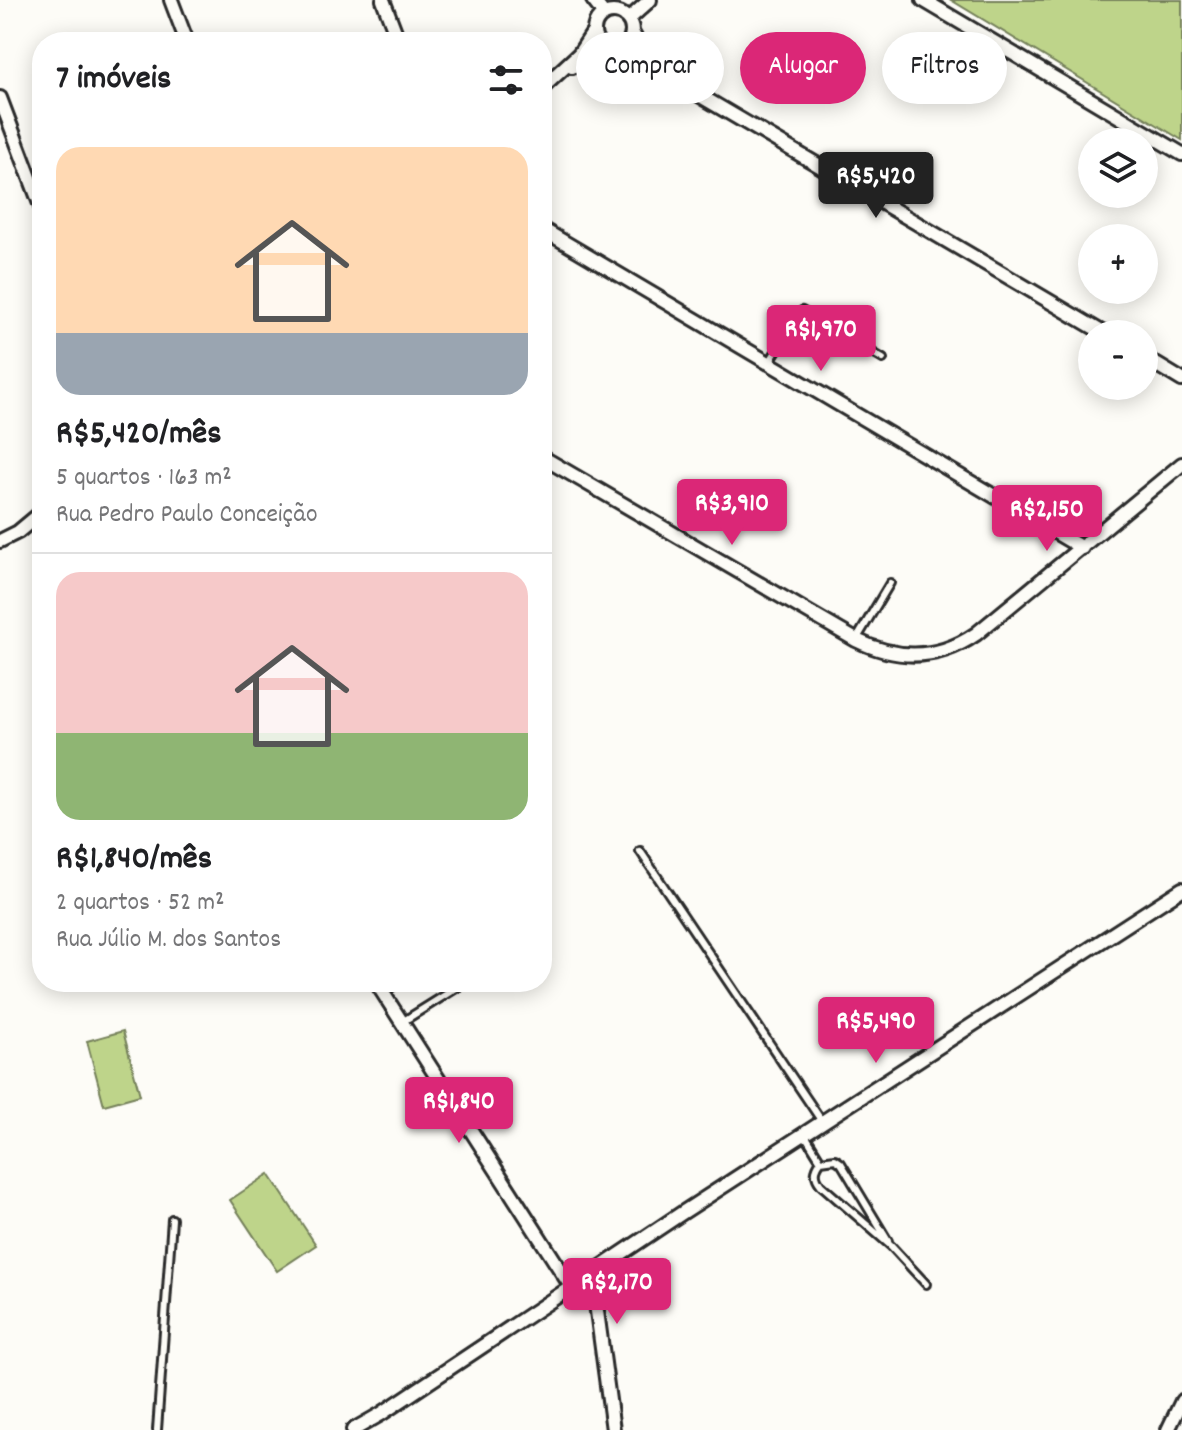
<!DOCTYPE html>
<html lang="pt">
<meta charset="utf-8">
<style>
:root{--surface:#fff;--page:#f6f6f6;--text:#202124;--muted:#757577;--line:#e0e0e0;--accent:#db2777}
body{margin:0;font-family:Dekko,sans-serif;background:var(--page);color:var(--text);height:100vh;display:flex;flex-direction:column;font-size:30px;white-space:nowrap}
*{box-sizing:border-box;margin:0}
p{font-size:26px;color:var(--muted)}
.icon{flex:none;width:44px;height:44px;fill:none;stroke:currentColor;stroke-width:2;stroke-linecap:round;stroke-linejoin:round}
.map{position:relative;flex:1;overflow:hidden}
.panel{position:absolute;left:32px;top:32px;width:520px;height:960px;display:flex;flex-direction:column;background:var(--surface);border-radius:32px;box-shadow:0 4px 20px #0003}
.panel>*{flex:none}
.hud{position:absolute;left:576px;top:32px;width:486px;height:72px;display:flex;gap:16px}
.buttons{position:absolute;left:1078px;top:128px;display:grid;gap:16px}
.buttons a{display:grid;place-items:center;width:80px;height:80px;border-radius:50%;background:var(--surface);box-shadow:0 4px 20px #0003;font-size:40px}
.price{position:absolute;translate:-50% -68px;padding:0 18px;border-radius:8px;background:var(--accent);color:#fff;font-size:26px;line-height:52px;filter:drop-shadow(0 2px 4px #0008)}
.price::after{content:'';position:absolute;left:50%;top:48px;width:24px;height:18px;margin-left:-12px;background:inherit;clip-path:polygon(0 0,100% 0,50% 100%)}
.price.current{background:#222;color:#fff}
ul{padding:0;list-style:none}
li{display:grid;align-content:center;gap:16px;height:424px;padding:0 24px}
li+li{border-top:2px solid var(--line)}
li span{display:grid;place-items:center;height:248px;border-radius:24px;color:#555}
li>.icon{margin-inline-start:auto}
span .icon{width:144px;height:144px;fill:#fffc;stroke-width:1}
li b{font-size:34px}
h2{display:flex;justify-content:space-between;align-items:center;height:96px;padding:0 24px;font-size:34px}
.pill{padding:0 28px;border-radius:36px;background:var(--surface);box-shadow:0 4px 20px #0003;font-size:28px;line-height:72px}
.pill.current{background:var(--accent);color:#fff}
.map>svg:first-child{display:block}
</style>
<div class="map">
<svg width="1182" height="1430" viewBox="0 0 1182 1430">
<rect width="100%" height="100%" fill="#fdfcf7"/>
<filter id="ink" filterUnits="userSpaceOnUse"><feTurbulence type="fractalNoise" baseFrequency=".0125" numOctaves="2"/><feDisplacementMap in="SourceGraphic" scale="16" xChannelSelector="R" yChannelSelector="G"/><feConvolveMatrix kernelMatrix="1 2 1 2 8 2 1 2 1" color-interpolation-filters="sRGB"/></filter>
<g filter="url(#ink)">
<!-- green -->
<path fill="#bed48a" stroke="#74805a" stroke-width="2" d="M951 0H1182V140Z
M123 1031 140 1095 104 1105 87 1041Z
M269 1174 316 1245 277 1271 230 1200Z"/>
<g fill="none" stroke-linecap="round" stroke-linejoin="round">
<!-- service casing -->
<g stroke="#2b2b2b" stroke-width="12">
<path id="service" d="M769 363 798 315 802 311 883 359
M856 640 890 583
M640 851 823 1123
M383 993 399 982
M402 1022 466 982
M805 1135 821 1161
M821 1161C814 1170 814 1176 821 1185L891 1246 926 1284
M821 1161 835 1159 841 1163 888 1241
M157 1430 172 1219"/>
</g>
<!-- minor casing -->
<g stroke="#2b2b2b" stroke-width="18">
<path id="minor" d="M171 0 187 42
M383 0 399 42
M593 0 604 14
M923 0 1182 154
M594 31a19 19 0 1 1 38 0a19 19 0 1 1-38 0Z
M629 19 650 0
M633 34 645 55 657 67
M611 50 665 75 1105 334
M572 67 608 50
M542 88 579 54 594 31
M0 98 42 209
M542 229 1082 548
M1144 357 1182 380
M542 457 856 640C897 660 937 661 976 634L1182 464
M0 541 18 532 42 512
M376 982 572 1288
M592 1274 613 1430
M353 1430 381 1414 682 1213 1182 889
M1168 1430 1182 1401"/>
</g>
<!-- service -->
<use href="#service" stroke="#fdfcf7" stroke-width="6"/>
<!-- minor -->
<use href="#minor" stroke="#fdfcf7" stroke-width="12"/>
</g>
</g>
</svg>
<div class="buttons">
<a><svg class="icon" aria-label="layers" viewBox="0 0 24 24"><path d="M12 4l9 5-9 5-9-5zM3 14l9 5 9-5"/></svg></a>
<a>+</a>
<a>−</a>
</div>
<b class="price current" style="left:876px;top:220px">R$5,420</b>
<b class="price" style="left:821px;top:373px">R$1,970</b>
<b class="price" style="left:732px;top:547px">R$3,910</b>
<b class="price" style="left:1047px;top:553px">R$2,150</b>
<b class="price" style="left:876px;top:1065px">R$5,490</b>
<b class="price" style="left:459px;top:1145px">R$1,840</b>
<b class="price" style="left:617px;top:1326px">R$2,170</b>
<div class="hud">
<a class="pill">Comprar</a>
<a class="pill current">Alugar</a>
<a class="pill">Filtros</a>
</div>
<section class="panel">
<h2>7 imóveis<svg class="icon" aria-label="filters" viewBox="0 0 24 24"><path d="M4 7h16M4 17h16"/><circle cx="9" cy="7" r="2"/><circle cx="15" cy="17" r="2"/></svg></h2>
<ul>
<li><span style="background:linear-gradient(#ffd9b3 75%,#9aa5b1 0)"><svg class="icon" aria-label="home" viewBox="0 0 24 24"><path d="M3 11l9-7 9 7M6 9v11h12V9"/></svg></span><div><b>R$5,420/mês</b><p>5 quartos · 163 m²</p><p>Rua Pedro Paulo Conceição</p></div></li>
<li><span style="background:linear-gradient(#f6c9c9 65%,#8fb573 0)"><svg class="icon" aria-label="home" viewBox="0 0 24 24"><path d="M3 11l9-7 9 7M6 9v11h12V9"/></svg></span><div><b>R$1,840/mês</b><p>2 quartos · 52 m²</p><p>Rua Júlio M. dos Santos</p></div></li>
</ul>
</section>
</div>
